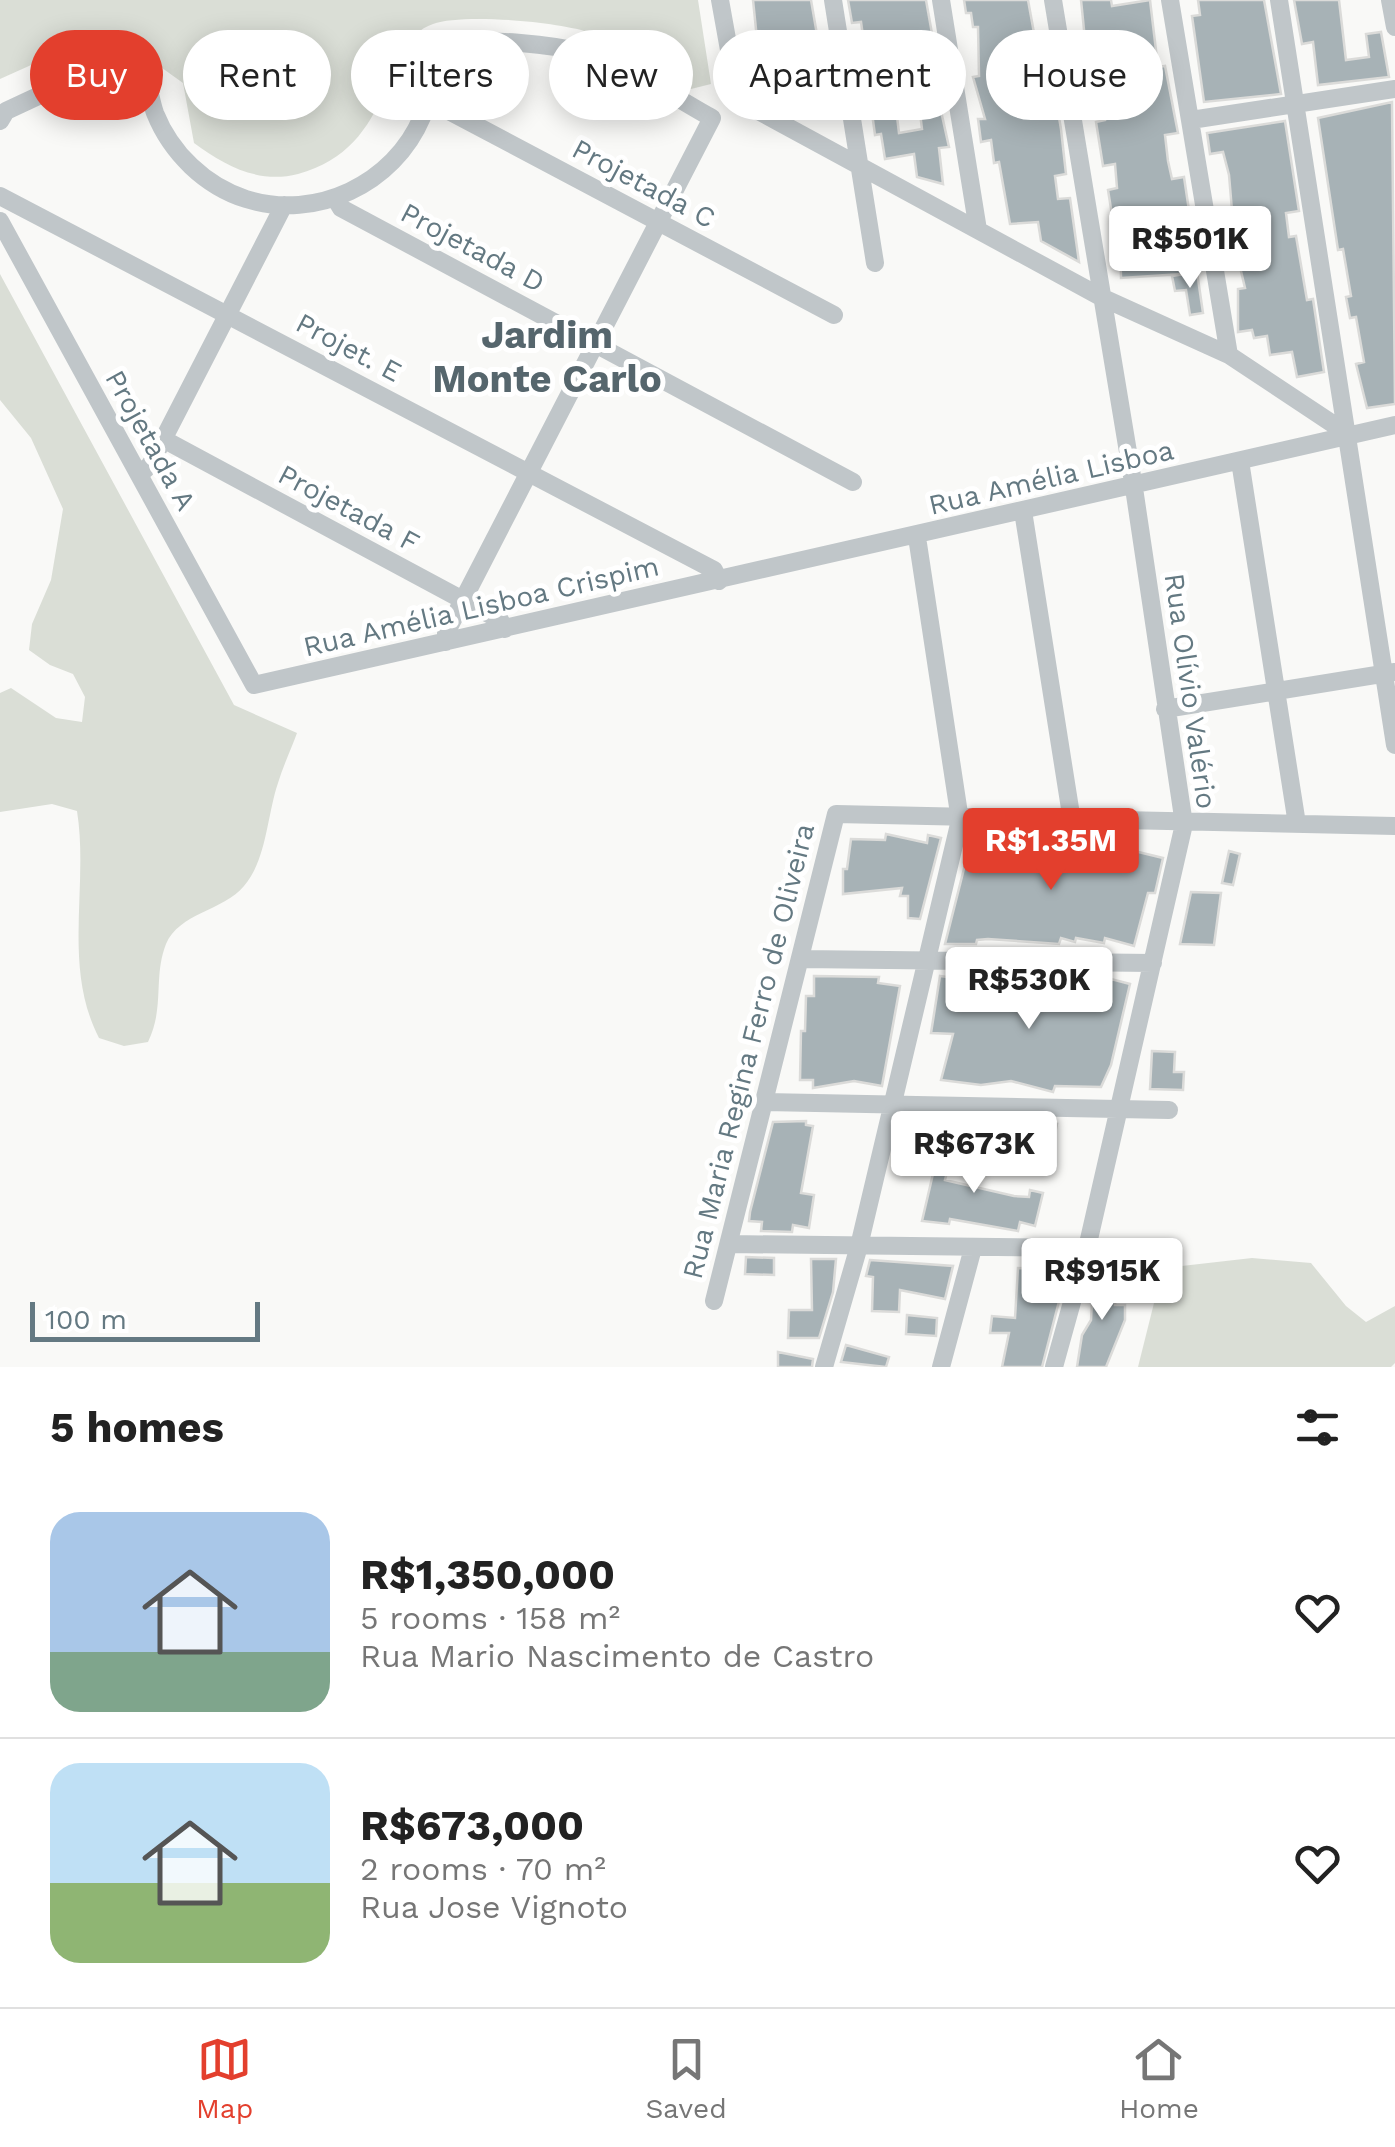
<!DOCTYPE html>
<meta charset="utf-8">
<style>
:root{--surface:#fff;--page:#f2f2f2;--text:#222;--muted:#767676;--line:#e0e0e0;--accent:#e33f2d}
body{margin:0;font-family:"Work Sans",sans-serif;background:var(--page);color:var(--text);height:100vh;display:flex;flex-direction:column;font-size:38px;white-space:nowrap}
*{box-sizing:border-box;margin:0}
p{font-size:32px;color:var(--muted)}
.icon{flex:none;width:55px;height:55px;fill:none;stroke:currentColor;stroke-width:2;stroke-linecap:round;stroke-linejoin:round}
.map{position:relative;height:1367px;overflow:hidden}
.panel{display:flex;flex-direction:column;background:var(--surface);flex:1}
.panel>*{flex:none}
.hud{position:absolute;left:30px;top:30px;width:1335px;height:90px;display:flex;gap:20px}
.scale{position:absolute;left:30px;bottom:25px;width:230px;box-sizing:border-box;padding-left:10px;border:5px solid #647982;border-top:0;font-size:28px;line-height:35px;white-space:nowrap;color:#647982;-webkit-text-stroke:8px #fff;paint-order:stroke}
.price{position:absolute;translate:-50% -85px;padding:0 22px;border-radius:10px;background:#fff;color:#222;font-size:32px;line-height:65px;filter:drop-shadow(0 2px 5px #0008)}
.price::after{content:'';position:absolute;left:50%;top:60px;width:30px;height:22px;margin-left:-15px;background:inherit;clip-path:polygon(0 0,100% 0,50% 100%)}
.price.on{background:var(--accent);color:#fff}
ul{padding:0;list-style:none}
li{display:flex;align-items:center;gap:30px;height:250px;padding:0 50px}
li+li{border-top:2px solid var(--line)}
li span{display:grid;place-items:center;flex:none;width:280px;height:200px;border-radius:30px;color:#555}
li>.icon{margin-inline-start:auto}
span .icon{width:120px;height:120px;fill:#fffc;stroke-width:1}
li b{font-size:42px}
h2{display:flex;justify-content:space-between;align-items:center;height:120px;padding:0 50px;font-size:42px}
.tag{padding:0 35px;border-radius:45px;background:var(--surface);box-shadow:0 5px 25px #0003;font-size:35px;line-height:90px}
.tag.on{background:var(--accent);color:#fff}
.tab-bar{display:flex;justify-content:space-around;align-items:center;height:140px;border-top:2px solid var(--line);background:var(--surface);font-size:28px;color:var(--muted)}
.tab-bar a{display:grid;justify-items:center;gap:5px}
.tab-bar .on{color:var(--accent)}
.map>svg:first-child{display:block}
</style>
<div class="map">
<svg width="1395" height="1367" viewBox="0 0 1395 1367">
<rect width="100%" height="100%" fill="#f9f9f7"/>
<!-- green -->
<path fill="#daded6" d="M0 0H698L711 84 691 89C659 71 626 46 591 33 561 22 463 13 433 24 379 42 398 147 298 174 259 184 225 166 194 143L183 83 109 30 0 79Z
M0 274 234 705 297 733C291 750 283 766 278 783 267 815 267 859 244 886 223 911 179 913 166 944 153 977 165 1007 148 1042L124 1046 99 1038C62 966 89 887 77 811L52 804 0 812V693L11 688 56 718 82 722 85 697 73 674 50 665 29 650 32 624 51 580 63 509 31 438 0 400Z
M1252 1258 1311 1263 1346 1306 1366 1322 1395 1306V1363L1391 1367H1138L1158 1287 1173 1267Z"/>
<!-- building -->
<path fill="#a7b2b6" stroke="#dbdbd9" stroke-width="2.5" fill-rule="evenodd" d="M753 0H811L820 52 824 51 828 73 831 114 810 117 803 79 764 85 760 61 746 63 743 41 757 39Z
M848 0H926L936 56 931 57 935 80 941 79 944 101 939 102 949 147 939 148 943 184 917 177 914 154 885 159 881 134 875 135 872 113 879 112 876 89H869L867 70 872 69 868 42 864 43 861 22 852 23ZM919 105 922 129 899 133 896 108Z
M964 0H1028L1036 44 1042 43 1051 84 1041 85 1045 108 1057 106 1061 129 1066 174 1055 176 1058 199 1070 198 1079 262 1041 241 1038 222 1010 224 999 162 994 163 991 140 981 142 978 119H985L973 77 979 76 978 27H973L971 13H966Z
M1081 0H1111L1112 6 1150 0 1158 67 1165 66 1178 133 1165 135 1168 161 1172 179 1184 177 1194 244 1179 246 1182 274 1121 278 1120 233 1115 234 1108 190 1117 188 1115 164 1103 166 1096 122 1105 120 1103 98 1091 99Z
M1198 0H1264L1281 94 1204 102 1192 16 1200 15Z
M1294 0H1339L1346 60 1369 57 1366 34 1381 32 1389 77 1318 85 1313 42 1302 44Z
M1392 102 1395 404 1367 408 1356 364 1364 362 1356 317 1350 318 1346 297 1351 296 1343 249 1338 250 1318 118Z
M1285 121 1299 211 1286 213 1289 237 1296 236 1307 300 1313 299 1324 372 1297 377 1292 352 1270 355 1267 336 1254 338 1252 330 1238 332V289L1245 288 1235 246 1229 175 1223 152 1210 154 1207 133Z
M1197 272 1203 313 1190 315 1186 290 1175 291 1172 276Z
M886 834 927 843 928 835 941 838 920 919 908 918V896H900L902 888 843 894V869H847L851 839 885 840Z
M972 837 1000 842 1058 839 1070 841 1069 848 1125 852 1126 849 1163 858 1155 893H1148L1134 946 1105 938 1104 943 1076 938 1075 942 1061 938 1059 944 988 939 977 940 976 944H945Z
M1229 851 1240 854 1233 885 1222 883Z
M1191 892 1221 893 1214 945 1180 944Z
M814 976 879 977 878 983 900 986 882 1086 854 1081 813 1088V1080H800L801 1031H805L806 996H814Z
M940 976 1007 985 1066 986 1067 982 1108 988 1111 979 1130 984 1111 1065 1101 1087 1055 1086 1053 1092 1011 1081 981 1085 941 1080 953 1034 931 1033Z
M1152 1051 1175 1052 1174 1072H1184L1183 1090 1150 1089Z
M946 1118 961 1120 945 1180 1014 1196 1029 1197 1030 1190 1043 1193 1035 1226 1020 1222 1018 1231 950 1219 949 1224 922 1221Z
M988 1119 1057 1124 1050 1158 980 1156Z
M806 1121V1125L813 1126 801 1193 814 1195 809 1228 793 1225 792 1232 761 1231 762 1222 749 1221 750 1212 773 1122Z
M746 1257 774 1258V1275L745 1274Z
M811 1259H836L833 1292 819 1338H788L789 1310H812Z
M870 1260 953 1266 945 1299 900 1290 899 1312 872 1311 873 1277 866 1276Z
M1048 1262H1064V1282L1042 1367H1002L1009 1333H990L992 1316 1015 1318 1018 1268 1048 1269Z
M1104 1264 1117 1265 1115 1305H1125V1320L1106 1367H1077L1082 1335 1091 1320 1093 1283 1103 1284Z
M907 1315 937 1318 936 1336 906 1334Z
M846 1345 889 1357 886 1367 841 1362Z
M778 1352 813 1359 812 1367H778Z"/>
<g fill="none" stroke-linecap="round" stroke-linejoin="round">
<!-- street -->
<path stroke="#c0c6c9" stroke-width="18" d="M720 0 738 100 1101 297 1229 355 1348 434
M833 0 875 263
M941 0 978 230
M1053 0 1134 488 1184 824 1087 1248 1054 1367
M1170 0 1229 355
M1279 0 1395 745
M1390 0 1395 27
M428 100 834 315
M1191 120 1395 89
M0 121 6 111 111 62 129 61C150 72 148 93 155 113 171 153 205 186 246 199 316 221 394 184 422 117 431 97 426 59 448 48 475 34 560 46 591 54 623 62 680 101 712 118L446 633V642
M0 196 714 570 719 581
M335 198 341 208 853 482
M0 221 254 685 1395 425
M163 439 500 620 505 629
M1240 461 1297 824
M139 475 150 465 284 205
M1023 511 1072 821
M1165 709 1395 672
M801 959 1153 963
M765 1102 1169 1110
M729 1244 1087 1248
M714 1301 836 814 1395 826
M824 1367 859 1246 960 820 917 537
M941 1367 973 1248"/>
</g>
<g text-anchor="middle" stroke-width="10" stroke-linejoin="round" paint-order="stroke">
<!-- street labels -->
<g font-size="28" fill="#647982" stroke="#fff">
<text transform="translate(644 183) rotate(28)" y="10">Projetada C</text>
<text transform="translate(473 247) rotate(28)" y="10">Projetada D</text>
<text transform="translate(349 347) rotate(28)" y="10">Projet. E</text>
<text transform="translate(151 440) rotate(61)" y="10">Projetada A</text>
<text transform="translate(1051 477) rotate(-13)" y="10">Rua Amélia Lisboa</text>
<text transform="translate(349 508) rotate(28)" y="10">Projetada F</text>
<text transform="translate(481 606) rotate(-13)" y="10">Rua Amélia Lisboa Crispim</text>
<text transform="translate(1191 691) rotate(82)" y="10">Rua Olívio Valério</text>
<text transform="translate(748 1051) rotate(-76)" y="10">Rua Maria Regina Ferro de Oliveira</text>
</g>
<!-- district labels -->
<g font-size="38" font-weight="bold" fill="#56666d" stroke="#fff">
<text x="547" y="348">Jardim<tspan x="547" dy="44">Monte Carlo</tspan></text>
</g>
</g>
</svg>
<div class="scale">100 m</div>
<b class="price" style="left:1190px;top:291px">R$501K</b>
<b class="price on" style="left:1051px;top:893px">R$1.35M</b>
<b class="price" style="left:1029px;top:1032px">R$530K</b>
<b class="price" style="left:974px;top:1196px">R$673K</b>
<b class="price" style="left:1102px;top:1323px">R$915K</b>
<div class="hud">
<a class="tag on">Buy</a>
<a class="tag">Rent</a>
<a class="tag">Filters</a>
<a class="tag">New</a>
<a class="tag">Apartment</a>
<a class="tag">House</a>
</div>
</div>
<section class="panel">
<h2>5 homes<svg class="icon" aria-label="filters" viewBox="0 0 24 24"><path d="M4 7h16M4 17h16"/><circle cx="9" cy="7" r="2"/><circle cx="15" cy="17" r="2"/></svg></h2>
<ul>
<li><span style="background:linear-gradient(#a9c7e8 70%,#7fa58c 0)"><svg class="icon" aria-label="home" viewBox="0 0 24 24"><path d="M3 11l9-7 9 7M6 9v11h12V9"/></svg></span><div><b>R$1,350,000</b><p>5 rooms · 158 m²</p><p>Rua Mario Nascimento de Castro</p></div><svg class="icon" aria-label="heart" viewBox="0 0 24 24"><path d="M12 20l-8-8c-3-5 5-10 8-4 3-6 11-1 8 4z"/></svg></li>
<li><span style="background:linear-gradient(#bfe0f5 60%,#8fb573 0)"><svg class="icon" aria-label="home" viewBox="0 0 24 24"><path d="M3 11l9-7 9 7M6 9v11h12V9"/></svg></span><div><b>R$673,000</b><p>2 rooms · 70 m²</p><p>Rua Jose Vignoto</p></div><svg class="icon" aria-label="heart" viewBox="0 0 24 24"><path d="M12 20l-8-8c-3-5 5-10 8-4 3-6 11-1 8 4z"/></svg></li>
</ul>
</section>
<nav class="tab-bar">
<a class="on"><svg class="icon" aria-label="map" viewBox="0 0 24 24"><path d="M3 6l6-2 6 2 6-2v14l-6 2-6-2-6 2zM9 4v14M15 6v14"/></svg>Map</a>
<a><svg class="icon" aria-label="saved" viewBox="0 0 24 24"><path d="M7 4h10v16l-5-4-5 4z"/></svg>Saved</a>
<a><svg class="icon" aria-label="home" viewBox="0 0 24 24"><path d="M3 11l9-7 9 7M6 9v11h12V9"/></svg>Home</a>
</nav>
